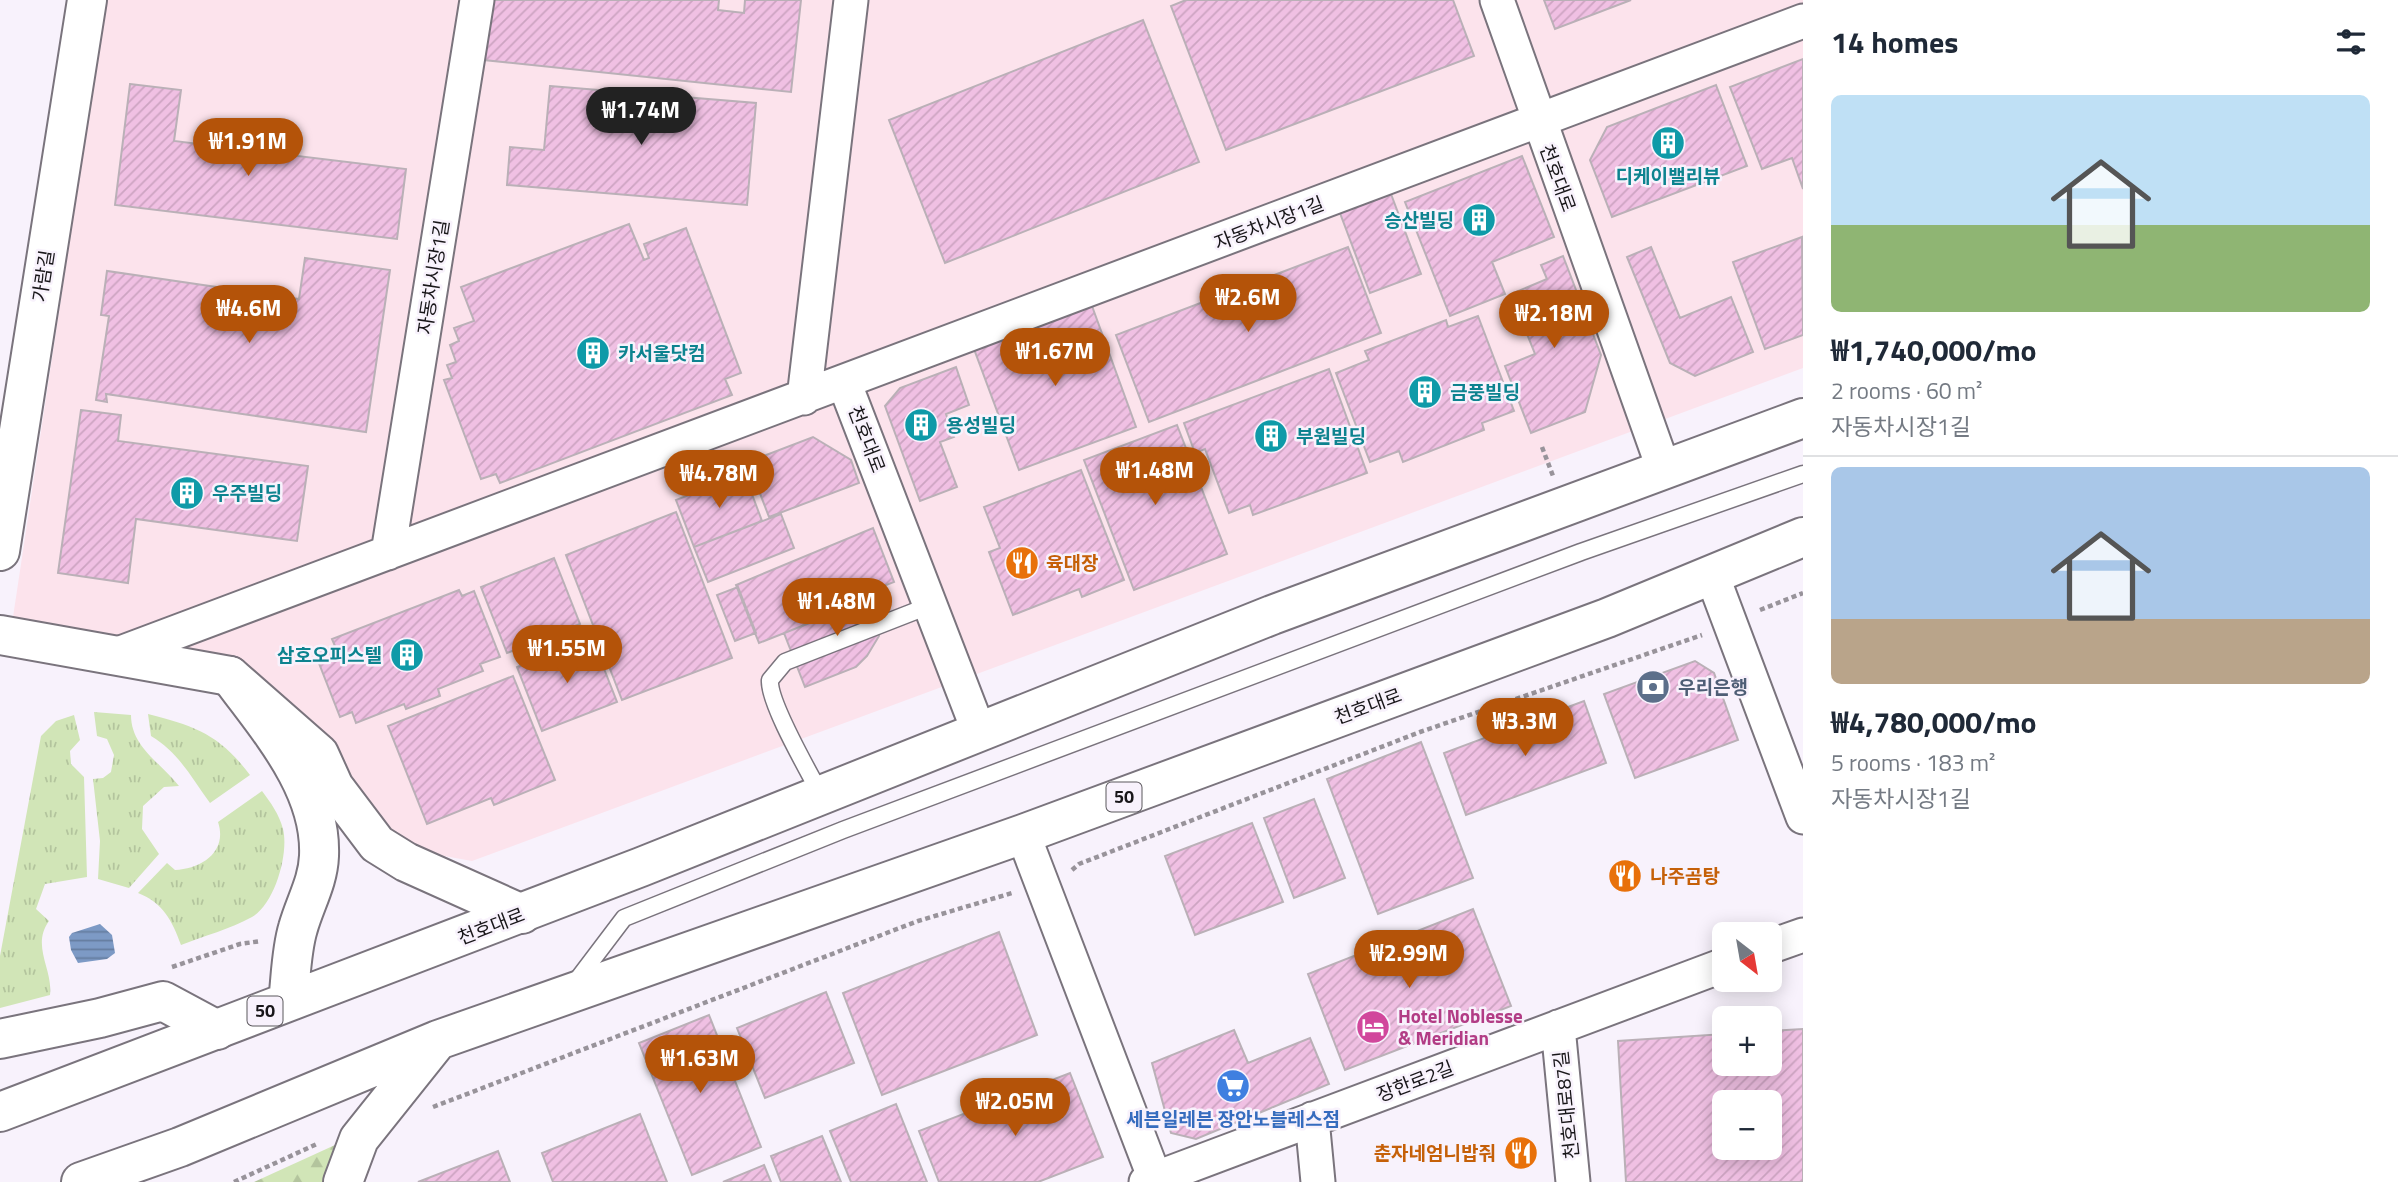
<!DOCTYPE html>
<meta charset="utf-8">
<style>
:root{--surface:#fff;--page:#f6f6f7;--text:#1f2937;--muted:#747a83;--line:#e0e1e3;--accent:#b45309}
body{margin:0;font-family:"Titillium Web","Noto Sans KR",sans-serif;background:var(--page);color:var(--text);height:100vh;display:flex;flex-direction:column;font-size:26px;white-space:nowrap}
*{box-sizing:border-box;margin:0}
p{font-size:23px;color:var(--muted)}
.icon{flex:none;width:38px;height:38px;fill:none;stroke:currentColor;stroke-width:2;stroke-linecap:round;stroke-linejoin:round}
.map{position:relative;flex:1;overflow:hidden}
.details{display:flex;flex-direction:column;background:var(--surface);width:595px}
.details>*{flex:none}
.needle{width:46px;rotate:149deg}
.fabs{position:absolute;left:1712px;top:922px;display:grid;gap:14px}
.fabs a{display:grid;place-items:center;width:70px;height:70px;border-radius:10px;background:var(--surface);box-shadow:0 4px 18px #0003;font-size:35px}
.price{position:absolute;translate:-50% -60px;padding:0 16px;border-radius:24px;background:var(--accent);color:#fff;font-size:23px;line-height:46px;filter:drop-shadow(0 2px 4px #0008)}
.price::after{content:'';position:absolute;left:50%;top:42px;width:21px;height:16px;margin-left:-10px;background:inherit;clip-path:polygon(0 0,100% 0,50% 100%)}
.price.current{background:#222;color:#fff}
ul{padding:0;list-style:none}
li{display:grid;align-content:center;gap:14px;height:371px;padding:0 28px}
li+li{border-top:2px solid var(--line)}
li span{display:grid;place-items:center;height:217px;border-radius:10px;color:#555}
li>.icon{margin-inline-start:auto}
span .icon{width:126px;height:126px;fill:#fffc;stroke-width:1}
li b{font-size:30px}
h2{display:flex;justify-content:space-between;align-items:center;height:84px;padding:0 28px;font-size:30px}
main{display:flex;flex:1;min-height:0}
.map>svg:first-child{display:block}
</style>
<main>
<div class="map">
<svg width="1803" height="1182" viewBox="0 0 1803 1182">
<defs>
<pattern id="grass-tufts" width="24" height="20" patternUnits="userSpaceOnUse" patternTransform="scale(1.75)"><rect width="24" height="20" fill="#d1e5b7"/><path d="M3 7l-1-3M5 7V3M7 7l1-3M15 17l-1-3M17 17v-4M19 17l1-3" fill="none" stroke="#b3c49d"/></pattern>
<pattern id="forest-firs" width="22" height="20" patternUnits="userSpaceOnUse" patternTransform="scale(1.75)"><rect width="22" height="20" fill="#d1e5b7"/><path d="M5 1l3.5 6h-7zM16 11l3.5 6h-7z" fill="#b3c49d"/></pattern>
<pattern id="water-rules" width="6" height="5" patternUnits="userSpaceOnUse" patternTransform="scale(1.75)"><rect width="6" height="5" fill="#7d9ac5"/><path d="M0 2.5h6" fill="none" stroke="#657d9f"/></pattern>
<pattern id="building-hatch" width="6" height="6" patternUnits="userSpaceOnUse" patternTransform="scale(1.75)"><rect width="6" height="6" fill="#f0c0e3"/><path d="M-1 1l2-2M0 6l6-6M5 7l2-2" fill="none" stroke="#cda4c2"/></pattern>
</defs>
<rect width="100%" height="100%" fill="#f8f2fc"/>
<!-- commercial -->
<path fill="#fce3ec" d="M106 0H1803V368L472 861 377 844 230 676 10 637Z"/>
<!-- grass -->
<path fill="url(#grass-tufts)" d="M94 712 131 715C131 747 161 763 179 786L164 787 143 806 142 829 159 854 129 888 98 879 100 841 93 779 103 778 111 772 114 755 107 739 97 736Z
M148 714C195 726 219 734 250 775L210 803C191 777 179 753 151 736Z
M74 715 80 740 70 751 71 764 84 777 87 877 45 884 36 909 49 921C31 946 53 969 50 995L0 1008V956L41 736 56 721Z
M262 791C271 803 279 814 283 829 289 853 275 904 252 917 230 929 204 936 181 945 172 920 163 903 138 893L167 863 175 870C201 869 228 852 218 822Z"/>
<!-- forest -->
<path fill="url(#forest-firs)" d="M339 1144 329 1182H254L335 1145Z"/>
<!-- water -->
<path fill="url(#water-rules)" d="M100 924 112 935 115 953 107 959 78 963 71 950 69 937 72 933Z"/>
<!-- building -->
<path fill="url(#building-hatch)" stroke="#bab0b7" stroke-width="2" fill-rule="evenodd" d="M491 0H719L718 10 744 13 745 0H801L791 92 484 60Z
M1186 0H1453L1474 56 1226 150 1171 6Z
M1544 0H1631L1555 29Z
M1143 20 1199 162 945 263 889 120Z
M1803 59V189L1792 158 1762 169 1730 87Z
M130 84 181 90 174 141 406 169 397 239 115 205Z
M1716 85 1747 166 1612 217 1590 160 1607 127Z
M550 86 756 103 747 205 507 185 510 147 544 150Z
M1522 156 1554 237 1492 262 1505 294 1450 316 1405 202Z
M1391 194 1421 274 1370 293 1340 213Z
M629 224 644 260 649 258 644 244 686 228 741 373 725 379 732 395 500 483 496 474 481 479 444 380 452 378 447 365 456 362 450 345 459 341 454 328 474 321 461 287Z
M1802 237 1803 335 1765 349 1733 262Z
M1348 247 1381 333 1149 422 1116 335Z
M1651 247 1680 318 1731 297 1753 352 1695 376 1670 363 1627 257Z
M1563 256 1601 355 1585 412 1531 433 1505 366 1535 354 1511 294 1547 279 1541 265Z
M305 258 390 270 366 432 106 394 107 402 96 400 109 316 101 315 107 271 299 299Z
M1092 306 1136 427 1019 470 974 349Z
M1478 316 1514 411 1482 423 1484 430 1403 462 1399 451 1370 462 1336 373 1369 360 1365 351 1446 320 1448 327Z
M956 367 969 405 946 414 954 437 940 442 957 487 920 501 885 406 900 388Z
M1329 369 1367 473 1253 515 1250 505 1229 513 1205 449 1195 453 1184 423Z
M81 410 121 415 118 441 308 466 297 541 136 519 128 583 58 573Z
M1177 425 1227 554 1134 590 1084 460Z
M813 437 851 460 859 483 769 517 748 462Z
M1081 470 1124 580 1082 597 1079 589 1013 615 989 552 1000 548 984 507Z
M744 473 762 521 694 547 676 500Z
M676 512 732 658 622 700 566 555Z
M781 514 794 548 708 582 694 547Z
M873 528 894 582 822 610 825 617 759 643 736 585Z
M554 558 580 624 507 653 481 587Z
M738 587 756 633 735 641 717 595Z
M875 589 881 601V623L879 636 867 656 856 667 805 687 784 633 825 617 822 610Z
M459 590 462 596 474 591 500 657 480 664 483 671 438 689 440 696 406 709 404 704 356 723 352 712 340 717 315 653 335 646 332 639Z
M592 638 617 702 542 731 517 667Z
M1695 661 1714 673 1738 740 1635 778 1604 694Z
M513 676 555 780 494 805 491 798 427 824 388 726Z
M1584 701 1606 763 1466 815 1444 753Z
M1421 742 1473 878 1378 914 1327 779Z
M1314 799 1345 878 1294 898 1264 818Z
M1252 823 1283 902 1195 935 1165 856Z
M1473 909 1511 1006 1345 1070 1308 974Z
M999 932 1037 1035 882 1095 843 993Z
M826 992 854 1063 765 1098 737 1028Z
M709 1015 761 1147 692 1175 639 1043Z
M1803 1029V1182H1626L1618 1041 1724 1034V1064H1769V1031ZM1724 1102H1769V1148H1724Z
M1234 1030 1248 1063 1310 1038 1329 1084 1196 1139 1171 1133 1152 1063Z
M1070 1073 1103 1157 1038 1182H939L919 1131Z
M896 1104 927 1182H851L830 1131Z
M640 1114 667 1182H553L542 1153Z
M822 1136 841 1182H781L771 1156Z
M498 1151 510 1182H418Z
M764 1165 771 1182H723Z"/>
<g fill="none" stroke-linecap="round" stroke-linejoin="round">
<!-- service casing -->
<g stroke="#7a747d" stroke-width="19">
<path id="service" d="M821 795C809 772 768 702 770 680L785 662 931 605
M574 984 624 918 843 830 1581 552 1803 474"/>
</g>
<!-- minor casing -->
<g stroke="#7a747d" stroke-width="37">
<path id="minor" d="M1497 0 1664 470
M844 382 979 732
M804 398 851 0
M388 553 477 0
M1712 575 1803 817
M118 654 1803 21
M1023 834 1155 1179
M1769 947 1803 935
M1558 1027 1573 1182
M1312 1119 1318 1182
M1146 1182 1724 965"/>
</g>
<!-- tertiary casing -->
<g stroke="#7a747d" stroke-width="42">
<path id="tertiary" d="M0 551 87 0
M0 635 230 676 319 754 334 787 377 844 406 862 522 914"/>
</g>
<!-- primary casing -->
<g stroke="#7a747d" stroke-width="42">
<path id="primary" d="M230 676C268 728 322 787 319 856 318 882 305 903 298 928 291 951 291 978 288 1002
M0 1112 641 867 1272 615 1803 418
M81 1182 180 1147 438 1040 1023 834 1607 618 1803 537
M343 1182 359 1139 438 1040"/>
</g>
<!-- trunk casing -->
<g stroke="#7a747d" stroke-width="42">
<path id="trunk" d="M0 1039 100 1018 163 1001 217 1030"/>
</g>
<!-- path -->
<path stroke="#98939a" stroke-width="4.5" stroke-dasharray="5 3.5" stroke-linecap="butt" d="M1542 447 1553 476
M1760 610 1803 593
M1072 870 1079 864 1420 732 1702 635
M172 967 240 944 261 941
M433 1107 918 921 1012 893
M234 1182 319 1143"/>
<!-- service -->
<use href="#service" stroke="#fff" stroke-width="16"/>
<!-- minor -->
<use href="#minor" stroke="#fff" stroke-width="33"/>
<!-- tertiary -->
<use href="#tertiary" stroke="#fff" stroke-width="38"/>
<!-- primary -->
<use href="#primary" stroke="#fff" stroke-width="38"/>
<!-- trunk -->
<use href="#trunk" stroke="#fff" stroke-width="38"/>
</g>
<!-- icons -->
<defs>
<g id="building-disc" transform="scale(1.75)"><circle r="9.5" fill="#0f9aa8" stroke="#f8f2fc"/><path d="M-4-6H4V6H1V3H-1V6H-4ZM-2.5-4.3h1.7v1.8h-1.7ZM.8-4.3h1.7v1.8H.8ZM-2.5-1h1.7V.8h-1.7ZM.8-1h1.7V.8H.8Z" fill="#fff"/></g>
<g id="restaurant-disc" transform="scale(1.75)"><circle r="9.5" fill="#e8710a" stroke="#f8f2fc"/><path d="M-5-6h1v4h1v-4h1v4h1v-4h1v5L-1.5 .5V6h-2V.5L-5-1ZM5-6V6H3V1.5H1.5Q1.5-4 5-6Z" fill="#fff"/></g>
<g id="bank-disc" transform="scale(1.75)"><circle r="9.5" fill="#5c6f8a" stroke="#f8f2fc"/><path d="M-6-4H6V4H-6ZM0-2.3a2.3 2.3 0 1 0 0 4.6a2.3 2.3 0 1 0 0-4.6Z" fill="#fff"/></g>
<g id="hotel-disc" transform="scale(1.75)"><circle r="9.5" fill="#d1479c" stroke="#f8f2fc"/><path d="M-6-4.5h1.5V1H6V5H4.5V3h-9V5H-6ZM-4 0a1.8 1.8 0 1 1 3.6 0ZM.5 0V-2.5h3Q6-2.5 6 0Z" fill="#fff"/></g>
<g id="supermarket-disc" transform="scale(1.75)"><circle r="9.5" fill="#3f7fe0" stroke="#f8f2fc"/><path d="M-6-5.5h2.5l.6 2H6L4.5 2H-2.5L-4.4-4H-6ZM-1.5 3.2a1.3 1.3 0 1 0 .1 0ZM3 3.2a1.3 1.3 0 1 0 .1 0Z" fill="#fff"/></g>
</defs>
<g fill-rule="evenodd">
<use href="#building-disc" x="1668" y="143"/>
<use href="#building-disc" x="1479" y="220"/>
<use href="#building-disc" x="593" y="353"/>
<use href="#building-disc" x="1425" y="392"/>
<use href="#building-disc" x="921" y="425"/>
<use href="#building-disc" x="1271" y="436"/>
<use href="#building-disc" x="187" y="493"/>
<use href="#restaurant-disc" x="1022" y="563"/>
<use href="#building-disc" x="407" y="655"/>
<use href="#bank-disc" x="1653" y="687"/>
<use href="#restaurant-disc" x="1625" y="876"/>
<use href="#hotel-disc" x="1373" y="1027"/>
<use href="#supermarket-disc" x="1233" y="1086"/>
<use href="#restaurant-disc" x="1521" y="1153"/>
</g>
<g text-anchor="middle" stroke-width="5" stroke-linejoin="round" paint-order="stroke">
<!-- shield labels -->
<g fill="#f8f2fc" stroke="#5b585d" stroke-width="2">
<rect x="1106.5" y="782.5" width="35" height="29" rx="5"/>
<rect x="247.5" y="996.5" width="35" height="29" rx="5"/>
</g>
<g font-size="18" font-weight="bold" fill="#181619">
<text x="1124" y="803">50</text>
<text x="265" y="1017">50</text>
</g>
<!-- culture labels -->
<g font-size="19" font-weight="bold" fill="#0d838f" stroke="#f8f2fc" text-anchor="start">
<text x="1668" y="183" text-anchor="middle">디케이밸리뷰</text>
<text x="1454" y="227" text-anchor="end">승산빌딩</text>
<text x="618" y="360">카서울닷컴</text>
<text x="1450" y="399">금풍빌딩</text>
<text x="946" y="432">용성빌딩</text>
<text x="1296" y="443">부원빌딩</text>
<text x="212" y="500">우주빌딩</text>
<text x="382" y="662" text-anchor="end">삼호오피스텔</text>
</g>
<!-- street labels -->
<g font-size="19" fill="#181619" stroke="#f8f2fc">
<text transform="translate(1558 178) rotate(70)" y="7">천호대로</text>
<text transform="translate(1269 223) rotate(-21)" y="7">자동차시장1길</text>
<text transform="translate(43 276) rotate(-81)" y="7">가람길</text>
<text transform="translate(433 277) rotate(-81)" y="7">자동차시장1길</text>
<text transform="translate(867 439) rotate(69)" y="7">천호대로</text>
<text transform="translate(1368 706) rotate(-20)" y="7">천호대로</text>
<text transform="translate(491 926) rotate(-21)" y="7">천호대로</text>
<text transform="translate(1415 1081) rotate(-21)" y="7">장한로2길</text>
<text transform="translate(1566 1105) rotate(-96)" y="7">천호대로87길</text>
</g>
<!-- food labels -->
<g font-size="19" font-weight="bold" fill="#c56008" stroke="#f8f2fc" text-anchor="start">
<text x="1046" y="570">육대장</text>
<text x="1650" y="883">나주곰탕</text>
<text x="1496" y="1160" text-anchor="end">춘자네엄니밥줘</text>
</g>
<!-- service labels -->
<g font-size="19" font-weight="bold" fill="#4e5e75" stroke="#f8f2fc" text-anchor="start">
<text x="1678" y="694">우리은행</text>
</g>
<!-- hotel labels -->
<g font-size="19" font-weight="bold" fill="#b23c85" stroke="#f8f2fc" text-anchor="start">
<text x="1398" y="1023">Hotel Noblesse<tspan x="1398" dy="22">&amp; Meridian</tspan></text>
</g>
<!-- shop labels -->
<g font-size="19" font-weight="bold" fill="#366cbe" stroke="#f8f2fc">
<text x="1233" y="1126">세븐일레븐 장안노블레스점</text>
</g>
</g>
</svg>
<div class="fabs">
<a><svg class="needle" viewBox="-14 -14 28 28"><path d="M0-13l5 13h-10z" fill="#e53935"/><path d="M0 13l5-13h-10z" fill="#747a83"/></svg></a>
<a>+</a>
<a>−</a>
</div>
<b class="price current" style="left:641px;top:147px">₩1.74M</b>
<b class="price" style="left:248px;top:178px">₩1.91M</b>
<b class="price" style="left:1248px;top:334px">₩2.6M</b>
<b class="price" style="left:249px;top:345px">₩4.6M</b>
<b class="price" style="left:1554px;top:350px">₩2.18M</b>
<b class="price" style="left:1055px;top:388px">₩1.67M</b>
<b class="price" style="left:1155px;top:507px">₩1.48M</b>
<b class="price" style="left:719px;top:510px">₩4.78M</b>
<b class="price" style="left:837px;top:638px">₩1.48M</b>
<b class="price" style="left:567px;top:685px">₩1.55M</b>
<b class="price" style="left:1525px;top:758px">₩3.3M</b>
<b class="price" style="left:1409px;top:990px">₩2.99M</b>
<b class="price" style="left:700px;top:1095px">₩1.63M</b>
<b class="price" style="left:1015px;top:1138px">₩2.05M</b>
</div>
<section class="details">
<h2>14 homes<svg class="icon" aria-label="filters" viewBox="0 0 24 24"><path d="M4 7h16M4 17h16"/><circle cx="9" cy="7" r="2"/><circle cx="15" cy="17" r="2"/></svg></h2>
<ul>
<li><span style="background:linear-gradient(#bfe0f5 60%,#8fb573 0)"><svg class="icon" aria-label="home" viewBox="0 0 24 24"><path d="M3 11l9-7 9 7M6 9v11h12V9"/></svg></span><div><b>₩1,740,000/mo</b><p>2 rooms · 60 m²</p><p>자동차시장1길</p></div></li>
<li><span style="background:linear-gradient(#a9c7e8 70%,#b9a48a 0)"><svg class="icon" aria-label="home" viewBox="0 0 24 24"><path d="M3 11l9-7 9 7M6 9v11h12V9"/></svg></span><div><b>₩4,780,000/mo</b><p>5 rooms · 183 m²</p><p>자동차시장1길</p></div></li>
</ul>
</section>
</main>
